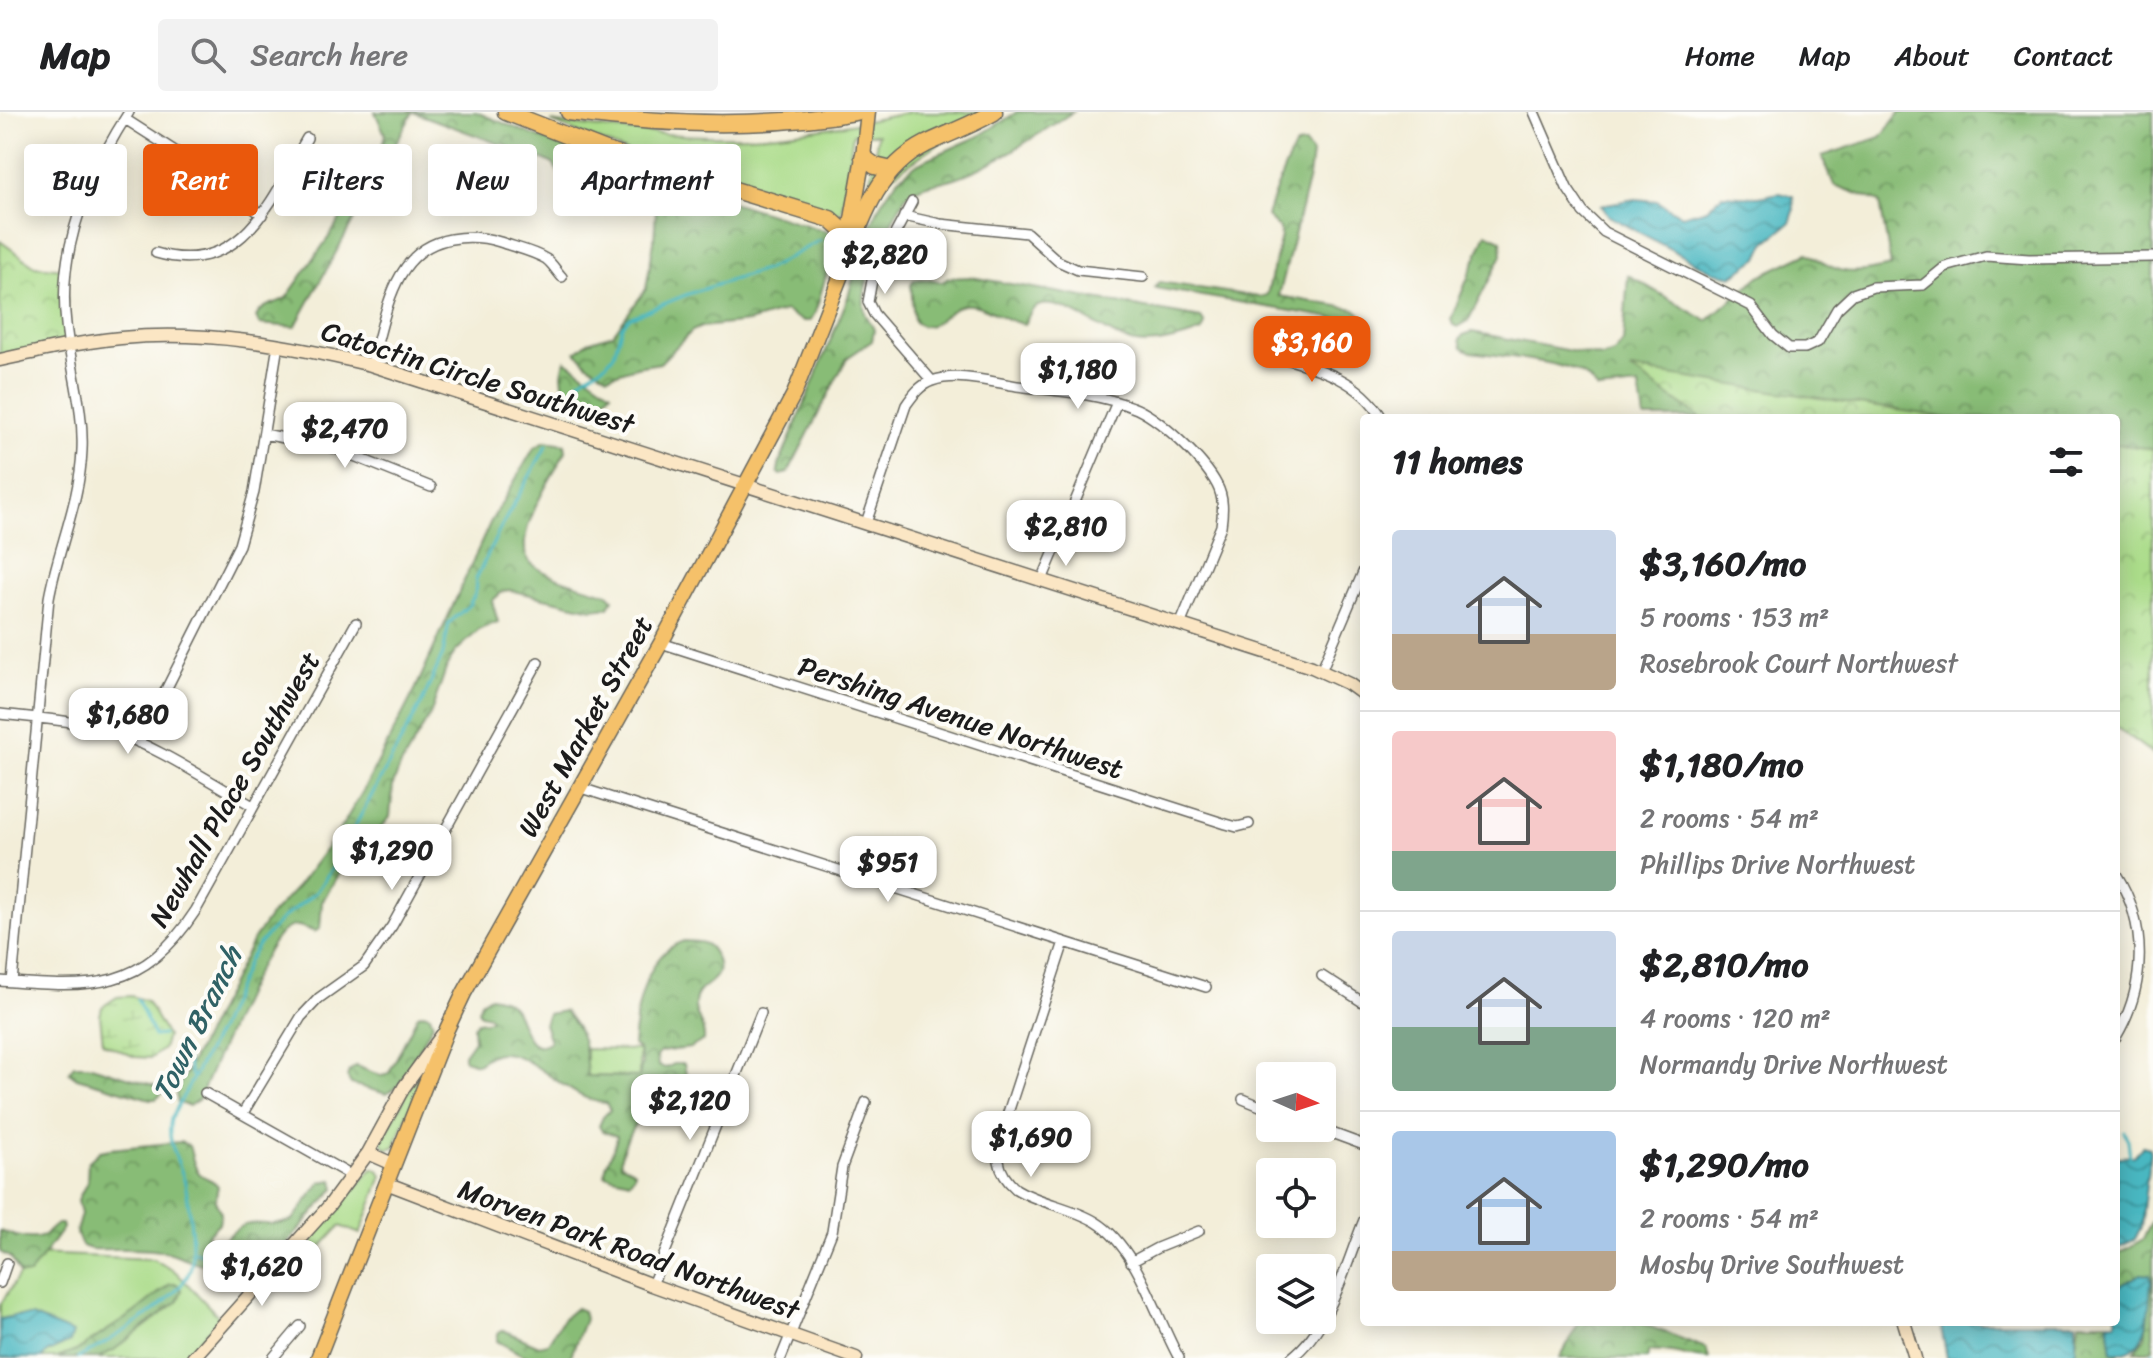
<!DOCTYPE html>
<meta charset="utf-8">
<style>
:root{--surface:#fff;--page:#f2f2f2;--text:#202124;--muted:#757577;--line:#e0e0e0;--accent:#ea580c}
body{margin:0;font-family:Sriracha,sans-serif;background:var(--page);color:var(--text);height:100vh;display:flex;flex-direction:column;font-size:30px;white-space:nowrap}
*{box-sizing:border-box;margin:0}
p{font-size:26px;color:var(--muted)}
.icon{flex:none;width:44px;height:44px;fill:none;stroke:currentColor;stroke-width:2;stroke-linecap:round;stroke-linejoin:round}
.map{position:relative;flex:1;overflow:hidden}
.panel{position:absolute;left:1360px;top:302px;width:760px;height:912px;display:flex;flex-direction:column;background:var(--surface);border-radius:8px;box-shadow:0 4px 20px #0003}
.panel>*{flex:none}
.top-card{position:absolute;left:24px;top:32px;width:760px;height:72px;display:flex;gap:16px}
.needle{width:52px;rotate:93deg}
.controls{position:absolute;left:1256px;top:950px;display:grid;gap:16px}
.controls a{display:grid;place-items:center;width:80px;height:80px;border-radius:8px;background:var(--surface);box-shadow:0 4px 20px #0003;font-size:40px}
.price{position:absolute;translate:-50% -68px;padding:0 18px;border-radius:16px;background:#fff;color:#222;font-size:26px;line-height:52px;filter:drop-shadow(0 2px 4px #0008)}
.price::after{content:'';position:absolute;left:50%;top:48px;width:24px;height:18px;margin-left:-12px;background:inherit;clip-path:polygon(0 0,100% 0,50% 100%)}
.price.on{background:var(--accent);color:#fff}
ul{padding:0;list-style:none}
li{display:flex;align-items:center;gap:24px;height:200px;padding:0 32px}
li+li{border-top:2px solid var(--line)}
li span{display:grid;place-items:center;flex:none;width:224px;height:160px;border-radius:8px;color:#555}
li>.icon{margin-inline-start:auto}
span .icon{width:96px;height:96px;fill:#fffc;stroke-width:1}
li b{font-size:34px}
h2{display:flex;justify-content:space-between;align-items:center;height:96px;padding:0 32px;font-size:34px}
.tag{padding:0 28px;border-radius:8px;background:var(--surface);box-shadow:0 4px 20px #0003;font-size:28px;line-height:72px}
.tag.on{background:var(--accent);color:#fff}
header{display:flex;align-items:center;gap:48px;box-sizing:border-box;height:112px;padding:0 40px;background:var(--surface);border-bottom:2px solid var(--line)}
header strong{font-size:38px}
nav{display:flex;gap:44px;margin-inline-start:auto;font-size:28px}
.search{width:560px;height:72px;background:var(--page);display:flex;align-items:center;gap:20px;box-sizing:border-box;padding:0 28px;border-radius:8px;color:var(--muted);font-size:30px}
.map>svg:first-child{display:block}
</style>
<header>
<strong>Map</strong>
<div class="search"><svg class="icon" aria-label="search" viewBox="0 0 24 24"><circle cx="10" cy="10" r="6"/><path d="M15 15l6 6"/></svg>Search here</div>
<nav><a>Home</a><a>Map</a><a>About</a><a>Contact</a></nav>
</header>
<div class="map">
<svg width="2153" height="1246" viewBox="0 0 2153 1246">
<defs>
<pattern id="forest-crowns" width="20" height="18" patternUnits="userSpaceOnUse" patternTransform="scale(2)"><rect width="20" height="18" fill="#88bc76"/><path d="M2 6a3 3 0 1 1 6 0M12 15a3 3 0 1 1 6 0" fill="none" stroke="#6e9860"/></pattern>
<pattern id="wetland-marsh" width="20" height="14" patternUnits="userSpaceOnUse" patternTransform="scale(2)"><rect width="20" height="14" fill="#abdc8a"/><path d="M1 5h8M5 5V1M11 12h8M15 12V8" fill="none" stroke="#93bc76"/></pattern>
<pattern id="park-crowns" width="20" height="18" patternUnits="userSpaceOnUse" patternTransform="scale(2)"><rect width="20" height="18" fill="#abdc8a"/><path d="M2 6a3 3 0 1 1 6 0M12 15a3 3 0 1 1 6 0" fill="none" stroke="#93bc76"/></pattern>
<pattern id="water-waves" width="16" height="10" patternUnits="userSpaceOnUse" patternTransform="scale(2)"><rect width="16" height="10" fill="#48b7c1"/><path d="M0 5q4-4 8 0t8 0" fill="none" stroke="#3b949c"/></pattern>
</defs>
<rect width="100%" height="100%" fill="#fdfcf7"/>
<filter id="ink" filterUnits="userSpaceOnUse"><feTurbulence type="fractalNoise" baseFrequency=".0125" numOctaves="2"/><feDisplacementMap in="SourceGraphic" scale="16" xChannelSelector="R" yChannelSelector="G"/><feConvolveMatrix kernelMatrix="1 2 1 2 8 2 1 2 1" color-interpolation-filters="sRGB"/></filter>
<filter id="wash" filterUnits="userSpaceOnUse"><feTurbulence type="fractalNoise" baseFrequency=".006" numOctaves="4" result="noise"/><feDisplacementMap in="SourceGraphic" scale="32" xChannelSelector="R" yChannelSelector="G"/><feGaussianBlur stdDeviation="1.8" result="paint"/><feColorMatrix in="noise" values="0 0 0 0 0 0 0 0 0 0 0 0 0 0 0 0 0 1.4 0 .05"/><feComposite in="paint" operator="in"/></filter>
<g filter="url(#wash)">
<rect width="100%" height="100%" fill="#f3eed9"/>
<!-- grass -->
<path fill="#abdc8a" stroke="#647c53" stroke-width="2" d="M910 0H984L868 80 878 22H853L842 96 838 103 641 45 551 10C615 18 682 26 746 24 802 22 856 12 910 0Z
M586 937 639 938V965L586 964Z
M428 950 394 1035 387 1037 382 1031 383 1026 410 976Z
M373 1056 379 1058 382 1064 360 1122 340 1114 319 1137 309 1128Z
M35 1142 153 1147 176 1160 220 1206 183 1246H0V1193L29 1147Z"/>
<!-- forest -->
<path fill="url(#forest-crowns)" stroke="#526c49" stroke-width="2" d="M375 0H476L593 47 829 120 832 143 815 201 810 209H802L785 199 748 210 701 215 692 219 660 251 636 255 608 264 588 252 576 240 588 230 613 222 646 177 654 129 656 98 564 69 553 52 543 47H523L505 32H499L413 0 295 215 259 212 256 205C264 190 275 194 287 185L333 119 382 34 385 22Z
M1017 0H1073C1036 23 999 51 958 65 940 72 922 70 906 84 891 110 857 171 865 201 867 206 872 212 874 218L872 229 847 246 788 361 781 363 778 360 779 353 847 188 865 125 881 91 898 67 918 51 979 24Z
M1900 0H2153V642L2116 615V306H1644L1639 274 1598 278C1593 273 1590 268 1585 264 1563 249 1499 244 1471 240L1462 235 1460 228 1463 223 1472 220 1602 245 1614 241 1623 230 1628 163 1707 209 1759 164 1808 141C1842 165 1852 162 1891 154L1880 90 1834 73 1822 44 1881 25Z
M1305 32 1312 42 1309 65 1279 184 1355 197 1361 202 1356 210 1155 176 1159 170 1259 185 1267 183 1281 124 1280 117 1267 105C1270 92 1289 41 1297 33Z
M1486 121 1501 128 1502 143 1468 209 1458 215 1453 213 1451 207Z
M971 165 1201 206 1205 212 1202 219C1181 227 1157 234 1135 231 1110 227 1064 184 1038 194 1029 197 1029 206 1024 212 1003 210 985 190 963 193 945 196 932 226 914 209L911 173 914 168 922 167 942 170 948 166Z
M565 248 611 280 594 296H579L565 289 562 262Z
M545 329 565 332 566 339C554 362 507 430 532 452 549 466 587 475 608 482L613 487 609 495 592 497 509 478 503 479 492 489 498 510 480 517 455 540 447 554 430 603 400 655 393 673 390 705 369 730 345 751 322 790 320 816 315 820C305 817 297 810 286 817 263 830 213 956 199 987L189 994 178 991 176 983 180 972 252 830 270 804 297 775 339 719 363 679 416 576 490 411 534 336Z
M684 829C690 830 698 829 703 831 713 834 722 854 717 863 711 873 700 874 696 886 691 903 706 912 704 928L690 936 660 940 657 945 658 954 666 956 674 952H684L687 968 668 996 647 998C636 1006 618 1040 621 1052L632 1057 635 1061 630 1069 605 1063C604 1050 616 1038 617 1024L602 1019 599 1014 603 1005 610 998 606 991C568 989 531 938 499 941 491 941 484 948 477 952L464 948V942L474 928 473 915 478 910 491 908 489 904 480 902 478 898 481 890 490 884C499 886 507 887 513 895 523 907 526 946 550 929L544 912 548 902 564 899C585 921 585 936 587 964L639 965 642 951 639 938 633 933C636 898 645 841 684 829Z
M423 901 430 903 433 912 399 973 386 982 351 972 347 965 349 959 356 954 381 964 389 961 418 903Z
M74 953H88L160 975 163 981 156 987H150L77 966 69 960Z
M180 1030 189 1034C192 1042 193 1056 200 1062 207 1068 212 1066 218 1074L215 1089 221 1101 219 1111 206 1124 209 1132 221 1131C254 1097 255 1120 292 1109L321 1070 333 1068 335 1076 260 1163 251 1167 242 1165 238 1156 251 1154 249 1137 235 1136 233 1151C209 1161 189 1146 167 1140 144 1135 115 1138 91 1137L82 1134 76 1120 81 1102 78 1088 87 1070 88 1050 100 1039 110 1037Z
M2153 1107V1236L2149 1239H2135L2145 1225 2151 1170 2150 1163 2141 1162 2116 1176V1143L2143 1127Z
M57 1112H62L63 1116 29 1163 20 1162 11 1146 0 1140V1119C11 1123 29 1129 41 1125 47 1122 52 1115 57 1112Z
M170 1172H177L182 1178 177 1190 114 1238 98 1246H57L76 1239 135 1200Z
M576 1196 583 1199 585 1207 570 1246H528L497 1229 498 1222 503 1218 539 1234 547 1232 563 1207Z
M1579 1210H1638L1706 1236 1709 1246C1688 1246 1669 1236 1649 1239L1647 1246H1560Z
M2079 1210H2108L2112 1239 2119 1242 2111 1246H2068L2075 1242Z"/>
<!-- wetland -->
<path fill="url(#wetland-marsh)" stroke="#647c53" stroke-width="2" d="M131 884 147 889 167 924 163 937 151 946 135 945 103 931 100 904 102 895 117 885Z"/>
<!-- park -->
<path fill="url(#park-crowns)" stroke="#647c53" stroke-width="2" d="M0 129 35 154 65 157 69 233 0 248Z
M1630 257 1949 306H1701Z
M2116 332 2153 337V642L2116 615Z"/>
<!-- water -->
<path fill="url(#water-waves)" stroke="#326a6e" stroke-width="2" d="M1779 81 1793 84 1794 99 1790 111 1765 131 1758 146 1732 164 1711 159 1609 104 1601 93 1635 87 1657 89 1682 104 1707 97 1722 83 1758 85Z
M2143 1034 2149 1036 2150 1040 2141 1115 2135 1127 2116 1137V1048L2119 1045 2134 1044Z
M2141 1162 2150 1163 2151 1170C2148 1195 2152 1246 2112 1240L2108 1210H2116V1176Z
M14 1204H32L73 1221 70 1230 48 1240 41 1246H0V1207Z
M1940 1210H2076V1238L2068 1246H1947Z"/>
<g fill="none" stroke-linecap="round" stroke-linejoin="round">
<!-- stream -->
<path stroke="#48b7c1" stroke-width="3" d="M567 294 580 268 607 251 614 242 622 214 629 206 688 182 770 156 820 128
M137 887 154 924 163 923
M185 944 191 963
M2124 1020 2128 1028 2130 1046
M193 1139 206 1144 217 1138 239 1134
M78 1246C108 1230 174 1192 189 1161 196 1147 189 1093 186 1076 182 1052 165 1032 171 1007L219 917 248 849 258 833 282 807 316 780 333 755 423 588 443 542 449 511 469 493 475 482 476 467 501 415 547 333
M2149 1246 2153 1240"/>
</g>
</g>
<g filter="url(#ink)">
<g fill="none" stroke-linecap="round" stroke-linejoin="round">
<!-- street casing -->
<g stroke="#67665e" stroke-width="12">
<path id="street" d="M1534 0 1567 76 1583 100 1604 120 1751 194 1773 223 1789 236H1805L1818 230 1837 197 1853 182 1873 175 1923 173 1945 155 1986 144 2029 147 2153 145
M125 7 200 55 262 103
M912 90 873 163 868 190 874 202 932 269
M904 104 940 112 1027 121 1058 149 1078 158 1143 165
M156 141C242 166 272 87 307 26
M1286 234 1283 246C1321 257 1361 269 1382 306
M371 253C386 206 391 137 451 127 468 124 484 125 500 130 514 135 533 139 546 147 552 151 557 160 562 165
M264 322 334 336 431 375
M866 411 906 293C913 283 920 273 932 269 958 260 991 270 1017 274 1055 279 1096 281 1132 295 1158 304 1204 348 1217 373 1224 386 1223 400 1221 414L1180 513
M1042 468 1117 290
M661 531 1226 712 1237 715 1249 712
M1321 559 1364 458
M0 602C36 606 75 608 110 619 159 635 208 669 253 694
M139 631 239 433 254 380 278 233
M581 676 1206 875
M2116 762C2148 813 2146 874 2116 925
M1064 830 1003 1016C996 1041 995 1059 1016 1077 1041 1092 1072 1095 1096 1110 1137 1135 1156 1205 1179 1246
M1322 864 1364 891
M0 869C90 876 142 881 196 798L356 511
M12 870 49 486C58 436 80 390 82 338 84 296 70 254 66 212 57 137 89 62 129 0
M205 981 352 1064
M1243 987 1270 998
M243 1001 301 905 319 886 364 854 392 814 538 550
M1318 1016 1364 1033
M1131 1150 1157 1136 1199 1119
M0 1171 7 1151
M652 1173 761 901
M273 1246 300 1214
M781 1246 832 1120 842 1055 866 990
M1291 1246C1330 1217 1346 1152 1364 1108"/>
</g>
<!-- secondary casing -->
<g stroke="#67665e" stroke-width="15">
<path id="secondary" d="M0 248C40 239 80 230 121 226 206 218 289 233 371 253L1312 555 1349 572 1364 583
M368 1041 393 1052
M386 1071 652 1173 856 1246
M1904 1210 1915 1246
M193 1246 329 1094 368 1041 404 975 442 923"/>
</g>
<!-- primary casing -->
<g stroke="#67665e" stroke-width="17">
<path id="primary" d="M318 1246 447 917 464 881 661 531 794 282 843 158 863 45 868 0"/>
</g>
<!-- highway casing -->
<g stroke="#67665e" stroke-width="19">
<path id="highway" d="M506 0 606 39 830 107 841 117 846 132
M569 0C664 13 761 17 856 0
M863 45 875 54 892 58
M843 158C861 109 875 58 926 32 949 21 972 13 994 0"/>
</g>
<!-- street -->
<use href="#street" stroke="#fff" stroke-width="9"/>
<!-- secondary -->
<use href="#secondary" stroke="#fbe6c4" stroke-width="12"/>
<!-- primary -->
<use href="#primary" stroke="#f5c16b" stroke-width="14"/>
<!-- highway -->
<use href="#highway" stroke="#f5c16b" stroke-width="16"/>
</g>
</g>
<g text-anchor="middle" stroke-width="8" stroke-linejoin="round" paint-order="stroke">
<!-- street labels -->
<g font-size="28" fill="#1c1c1c" stroke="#fdfcf7">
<text transform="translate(478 265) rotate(17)" y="10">Catoctin Circle Southwest</text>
<text transform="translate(961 605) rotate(18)" y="10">Pershing Avenue Northwest</text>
<text transform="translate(585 614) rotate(-61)" y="10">West Market Street</text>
<text transform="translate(234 677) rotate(-60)" y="10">Newhall Place Southwest</text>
<text transform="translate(629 1137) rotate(20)" y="10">Morven Park Road Northwest</text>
</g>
<!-- water labels -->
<g font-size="30" font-style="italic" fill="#306266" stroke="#fdfcf7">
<text transform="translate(197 912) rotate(-64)" y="10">Town Branch</text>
</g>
</g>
</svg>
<div class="controls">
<a><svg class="needle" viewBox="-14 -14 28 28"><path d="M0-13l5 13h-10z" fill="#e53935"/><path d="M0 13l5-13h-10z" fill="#757577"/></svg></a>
<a><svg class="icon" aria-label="locate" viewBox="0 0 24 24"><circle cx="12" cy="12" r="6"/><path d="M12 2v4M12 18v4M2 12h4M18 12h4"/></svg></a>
<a><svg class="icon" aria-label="layers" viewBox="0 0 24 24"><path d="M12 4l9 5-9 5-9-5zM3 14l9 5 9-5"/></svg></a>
</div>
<b class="price" style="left:885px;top:184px">$2,820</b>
<b class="price on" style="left:1312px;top:272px">$3,160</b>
<b class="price" style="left:1078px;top:299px">$1,180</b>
<b class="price" style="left:345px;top:358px">$2,470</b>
<b class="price" style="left:1066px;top:456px">$2,810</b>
<b class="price" style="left:128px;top:644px">$1,680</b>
<b class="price" style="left:392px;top:780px">$1,290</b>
<b class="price" style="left:888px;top:792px">$951</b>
<b class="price" style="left:690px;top:1030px">$2,120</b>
<b class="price" style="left:1031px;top:1067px">$1,690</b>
<b class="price" style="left:262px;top:1196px">$1,620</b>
<div class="top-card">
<a class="tag">Buy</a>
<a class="tag on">Rent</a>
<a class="tag">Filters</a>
<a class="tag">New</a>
<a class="tag">Apartment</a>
</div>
<section class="panel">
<h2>11 homes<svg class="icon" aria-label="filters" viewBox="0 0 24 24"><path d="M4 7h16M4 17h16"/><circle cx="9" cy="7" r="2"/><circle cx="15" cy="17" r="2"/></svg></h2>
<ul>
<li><span style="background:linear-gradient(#c9d6e8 65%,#b9a48a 0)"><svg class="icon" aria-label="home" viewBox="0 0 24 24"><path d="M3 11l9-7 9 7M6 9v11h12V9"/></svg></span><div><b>$3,160/mo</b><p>5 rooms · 153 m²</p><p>Rosebrook Court Northwest</p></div></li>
<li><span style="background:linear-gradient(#f6c9c9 75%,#7fa58c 0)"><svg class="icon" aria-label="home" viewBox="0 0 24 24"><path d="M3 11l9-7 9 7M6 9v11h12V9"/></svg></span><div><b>$1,180/mo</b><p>2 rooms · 54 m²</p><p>Phillips Drive Northwest</p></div></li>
<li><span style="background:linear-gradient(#c9d6e8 60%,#7fa58c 0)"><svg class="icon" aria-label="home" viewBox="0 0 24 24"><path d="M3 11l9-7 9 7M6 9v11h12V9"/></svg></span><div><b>$2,810/mo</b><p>4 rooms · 120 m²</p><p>Normandy Drive Northwest</p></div></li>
<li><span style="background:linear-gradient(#a9c7e8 75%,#b9a48a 0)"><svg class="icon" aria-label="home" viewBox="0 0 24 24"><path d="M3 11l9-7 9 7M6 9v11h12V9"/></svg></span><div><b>$1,290/mo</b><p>2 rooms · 54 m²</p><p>Mosby Drive Southwest</p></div></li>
</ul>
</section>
</div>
